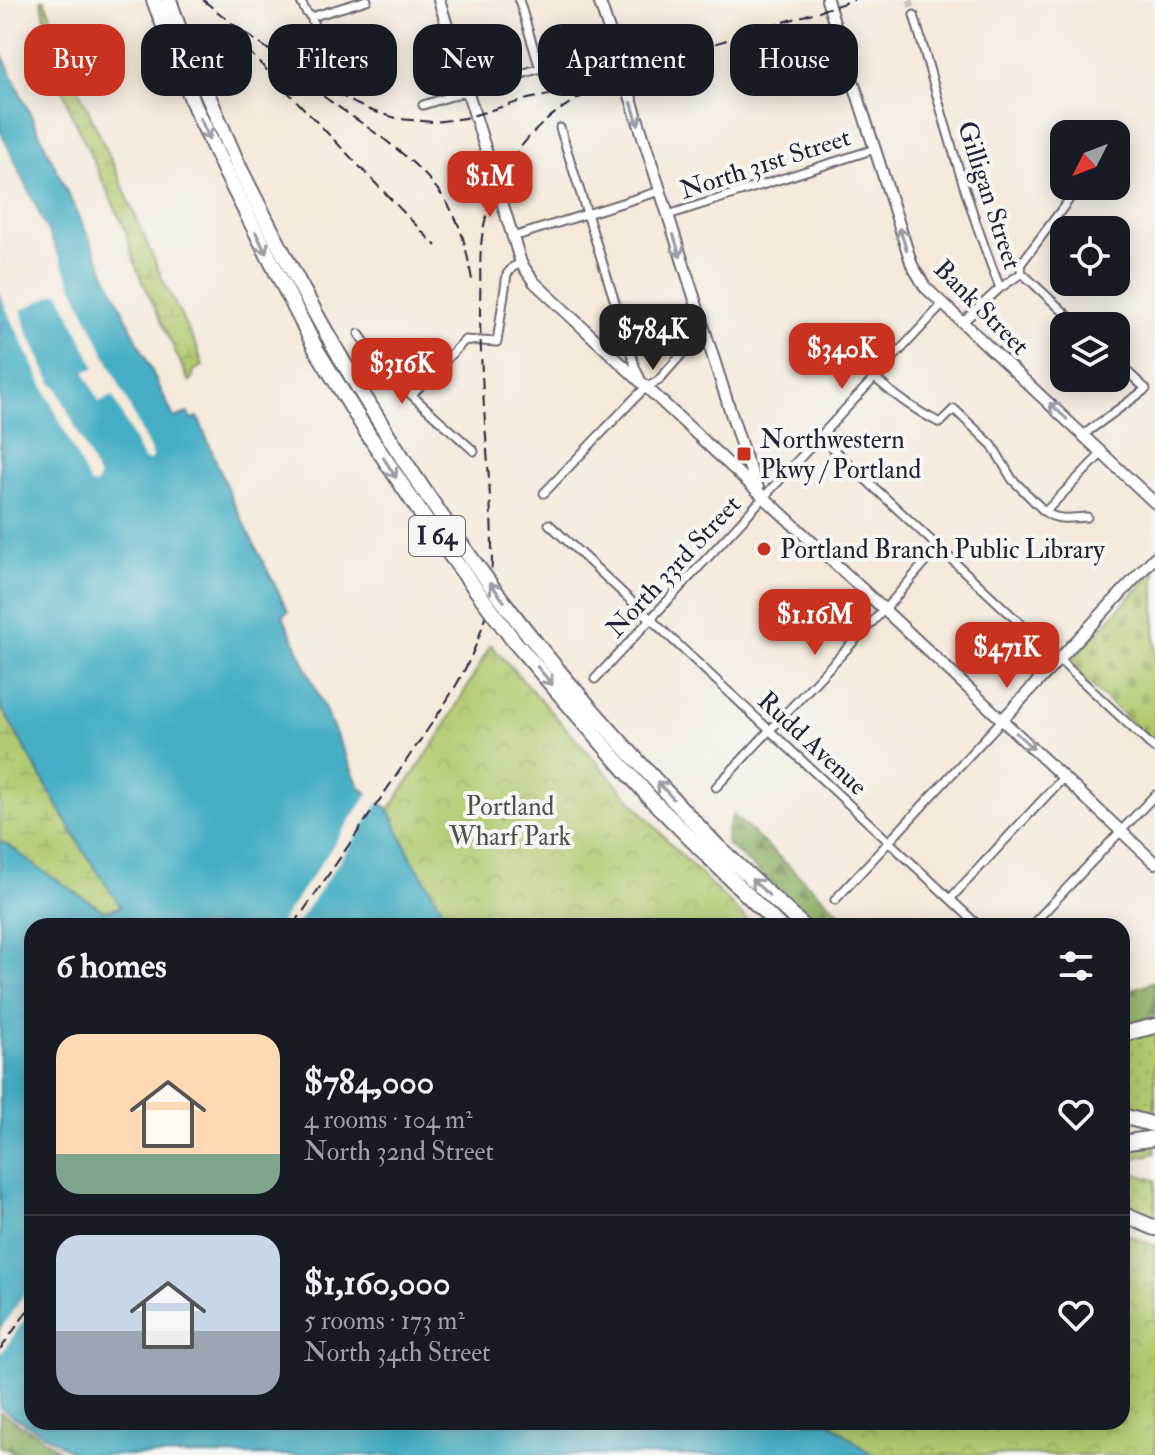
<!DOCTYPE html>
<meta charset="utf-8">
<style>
:root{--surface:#171b24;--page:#20242c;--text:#f1f3f6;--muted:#9ea1a6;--line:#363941;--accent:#c8321e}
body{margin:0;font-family:"IM FELL Double Pica",serif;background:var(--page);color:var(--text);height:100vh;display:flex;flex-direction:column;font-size:30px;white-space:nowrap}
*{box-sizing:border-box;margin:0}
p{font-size:26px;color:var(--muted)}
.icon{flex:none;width:44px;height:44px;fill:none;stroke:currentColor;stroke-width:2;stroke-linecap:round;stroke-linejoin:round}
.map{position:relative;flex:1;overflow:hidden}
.details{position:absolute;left:24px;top:918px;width:1106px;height:512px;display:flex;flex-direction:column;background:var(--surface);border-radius:24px;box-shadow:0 4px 20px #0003}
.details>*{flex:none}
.guide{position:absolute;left:24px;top:24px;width:1108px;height:72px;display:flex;gap:16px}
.needle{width:52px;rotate:228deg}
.controls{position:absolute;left:1050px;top:120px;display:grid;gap:16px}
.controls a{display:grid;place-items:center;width:80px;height:80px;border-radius:16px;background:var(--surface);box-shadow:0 4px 20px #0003;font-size:40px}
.price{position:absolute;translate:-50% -68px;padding:0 18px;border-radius:16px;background:var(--accent);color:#fff;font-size:26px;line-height:52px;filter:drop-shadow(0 2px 4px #0008)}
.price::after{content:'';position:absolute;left:50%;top:48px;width:24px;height:18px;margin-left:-12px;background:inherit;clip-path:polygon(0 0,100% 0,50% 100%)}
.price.active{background:#222;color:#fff}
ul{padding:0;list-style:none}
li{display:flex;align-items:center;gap:24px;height:200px;padding:0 32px}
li+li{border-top:2px solid var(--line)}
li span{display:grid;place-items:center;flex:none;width:224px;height:160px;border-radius:24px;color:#555}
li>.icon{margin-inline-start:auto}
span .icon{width:96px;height:96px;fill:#fffc;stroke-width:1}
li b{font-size:34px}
h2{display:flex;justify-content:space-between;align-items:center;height:96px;padding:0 32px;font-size:34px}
.pill{padding:0 28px;border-radius:24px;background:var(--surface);box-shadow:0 4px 20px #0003;font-size:28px;line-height:72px}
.pill.active{background:var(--accent);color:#fff}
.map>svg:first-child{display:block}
</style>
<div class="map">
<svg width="1155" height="1455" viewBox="0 0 1155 1455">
<defs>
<pattern id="grass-dots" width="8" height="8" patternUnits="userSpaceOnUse" patternTransform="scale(2)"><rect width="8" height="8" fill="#b1ca6f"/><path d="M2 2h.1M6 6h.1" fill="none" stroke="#98ad61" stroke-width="1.8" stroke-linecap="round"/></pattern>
<pattern id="forest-firs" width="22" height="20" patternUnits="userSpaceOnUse" patternTransform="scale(2)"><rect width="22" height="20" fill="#8cae62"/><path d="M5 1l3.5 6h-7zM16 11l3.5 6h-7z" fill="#728d52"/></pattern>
<pattern id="wetland-marsh" width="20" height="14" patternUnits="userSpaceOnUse" patternTransform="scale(2)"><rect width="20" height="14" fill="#b1ca6f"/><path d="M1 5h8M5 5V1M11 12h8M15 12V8" fill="none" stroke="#98ad61"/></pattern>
<pattern id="cemetery-stones" width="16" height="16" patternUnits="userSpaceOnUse" patternTransform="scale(2)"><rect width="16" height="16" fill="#b1ca6f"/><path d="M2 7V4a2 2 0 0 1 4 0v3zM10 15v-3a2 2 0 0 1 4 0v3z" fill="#98ad61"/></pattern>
<pattern id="park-crowns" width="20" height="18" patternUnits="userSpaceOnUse" patternTransform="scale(2)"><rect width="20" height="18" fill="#b1ca6f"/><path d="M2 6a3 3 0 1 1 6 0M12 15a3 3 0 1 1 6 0" fill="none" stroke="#98ad61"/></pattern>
</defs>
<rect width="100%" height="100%" fill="#f6f6f2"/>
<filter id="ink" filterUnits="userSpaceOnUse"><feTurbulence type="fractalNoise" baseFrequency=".0125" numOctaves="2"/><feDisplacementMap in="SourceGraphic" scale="16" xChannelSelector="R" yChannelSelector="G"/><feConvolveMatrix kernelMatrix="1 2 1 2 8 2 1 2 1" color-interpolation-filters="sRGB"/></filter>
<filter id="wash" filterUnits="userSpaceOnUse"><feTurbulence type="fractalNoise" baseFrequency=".006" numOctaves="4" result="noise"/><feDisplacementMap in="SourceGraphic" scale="32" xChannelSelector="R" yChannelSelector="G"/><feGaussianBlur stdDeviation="1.8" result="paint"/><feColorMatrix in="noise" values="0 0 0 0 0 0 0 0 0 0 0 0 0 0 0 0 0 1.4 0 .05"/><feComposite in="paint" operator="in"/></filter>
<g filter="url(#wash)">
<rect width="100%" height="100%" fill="#f5e9da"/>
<!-- grass -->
<path fill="url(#grass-dots)" stroke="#6a7655" stroke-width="2" d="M1155 1031V1120L1122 1110V1041L1123 1039Z
M1155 1143V1153L1136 1158 1130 1172 1155 1180V1222L1122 1208V1148Z"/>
<!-- forest -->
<path fill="url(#forest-firs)" stroke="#57684e" stroke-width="2" d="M733 815 854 926H821L726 843 727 830Z
M1155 981V1016L1122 1026V993Z
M0 1412 38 1435 66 1455H17L0 1446Z"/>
<!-- wetland -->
<path fill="url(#wetland-marsh)" stroke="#6a7655" stroke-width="2" d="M41 0H44L67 51 66 62 118 175 161 276 197 348 203 366 194 370 192 380 189 381 136 267 125 229 71 113 61 82Z
M0 705 83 850 136 926 0 877Z"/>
<!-- cemetery -->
<path fill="url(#cemetery-stones)" stroke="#6a7655" stroke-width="2" d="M1155 570V745L1068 664Z"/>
<!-- park -->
<path fill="url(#park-crowns)" stroke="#6a7655" stroke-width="2" d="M491 645 676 850 753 926H453L412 859 389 810 438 738Z
M1122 1233 1155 1246V1455H872L830 1422H1122Z"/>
<!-- water -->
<path fill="#45aec4" stroke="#346880" stroke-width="2" d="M0 50 174 418 188 413 192 419 198 417 232 500 288 611 283 616 359 786 389 810 412 859 453 926H32V1422H830L872 1455H77L0 1408V841L14 849 34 865 104 911 121 907 83 850 0 705V290L47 268 58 254 0 132Z"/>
<!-- pier -->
<path fill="#f5e9da" d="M0 132 152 454 153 457 149 461 143 459 113 396 99 402 85 372 95 367 59 292 21 310 26 329 52 384 56 386 99 478 96 485 90 484 0 295V285L42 266 41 259 53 251 0 138Z
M371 790 382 799 295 926H278Z
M32 1283V1309L0 1355V1330Z"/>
</g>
<g filter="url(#ink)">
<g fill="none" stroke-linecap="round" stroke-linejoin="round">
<!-- street-tunnel -->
<path stroke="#cbc1ba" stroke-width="7" stroke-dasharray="7 3.5" stroke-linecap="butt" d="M910 0 914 15"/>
<!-- street casing -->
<g stroke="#6c6873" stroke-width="11">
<path id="street" d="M300 0 306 12 311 17 334 80
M519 0 540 69
M914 15C940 106 965 200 1000 288
M311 17 367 0
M423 105 614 45
M560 128 636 369 640 377
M668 215 875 149
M513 237 660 191
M1022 273 1020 265 1068 201
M1022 273 1079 326
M962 323 1000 288 1022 273
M359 334 389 375 474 451
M876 379C895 396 916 411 940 423L954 409 992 445 1012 479 1045 512 1102 453
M412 395 465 340 497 342 507 274 513 267 521 263
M1083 435 1146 389 1116 361
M820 437 1155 749
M544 493 634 399 645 388 658 381 704 329
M1045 512C1058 521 1071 518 1087 517
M549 524 979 926
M595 679 943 304
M716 787 894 599 938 547
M950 899 1063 778
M835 900 1002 720
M1031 926 1155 795"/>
</g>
<!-- secondary casing -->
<g stroke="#6c6873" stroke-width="14">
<path id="secondary" d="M439 0 521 263 534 282 1155 863
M599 0 621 66
M827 0 912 265 925 287 943 304 1155 503
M626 83 744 454 758 488
M1002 720 1155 557"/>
</g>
<!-- highway casing -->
<g stroke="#6c6873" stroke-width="18">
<path id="highway" d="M154 0 195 107 226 173
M169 0 179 29 239 167
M718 847 803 926
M708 856 779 926
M1122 1034 1155 1026
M1122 1116 1155 1125
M1122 1143 1155 1138
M1122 1214 1155 1228"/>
</g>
<!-- street -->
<use href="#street" stroke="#fff" stroke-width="7"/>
<!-- secondary -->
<use href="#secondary" stroke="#fff" stroke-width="10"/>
<!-- highway -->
<use href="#highway" stroke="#fff" stroke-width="14"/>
<!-- rail -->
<path stroke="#22223b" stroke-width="2" stroke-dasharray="12 6" stroke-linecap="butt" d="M203 0 238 28 300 72 356 104 372 111 400 119 433 122 465 118 528 99 559 93 588 84
M234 36 436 246
M698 49 854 0
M323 96C371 131 434 166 458 224 466 243 469 265 473 285
M293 926C331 871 369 816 406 761 437 715 474 668 486 612 496 569 491 523 489 479 485 421 480 362 480 304 481 282 479 259 482 237 489 187 517 141 558 111 603 79 658 68 708 46
M0 1350 32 1304"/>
<!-- highway-bridge casing -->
<g stroke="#6c6873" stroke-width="18" stroke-linecap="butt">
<path id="highway-bridge" d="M239 167C281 250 323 332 373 411 437 515 510 617 591 709 632 756 675 802 718 847
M226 173 316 349 368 434 432 530 514 641 601 742 652 800 708 856"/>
</g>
<!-- highway-bridge -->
<use href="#highway-bridge" stroke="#fff" stroke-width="14"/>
</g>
<!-- one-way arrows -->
<defs><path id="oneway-shaft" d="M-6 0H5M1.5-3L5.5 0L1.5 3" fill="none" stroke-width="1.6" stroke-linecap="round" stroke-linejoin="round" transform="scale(2)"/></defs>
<g stroke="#9c9ca7">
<use href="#oneway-shaft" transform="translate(635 114) rotate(73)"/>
<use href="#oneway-shaft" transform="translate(205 129) rotate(65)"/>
<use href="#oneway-shaft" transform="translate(903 239) rotate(-108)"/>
<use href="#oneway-shaft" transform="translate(261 243) rotate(64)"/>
<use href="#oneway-shaft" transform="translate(677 246) rotate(73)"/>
<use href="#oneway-shaft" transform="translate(1058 411) rotate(-137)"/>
<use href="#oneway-shaft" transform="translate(390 468) rotate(57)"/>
<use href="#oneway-shaft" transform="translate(497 592) rotate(-127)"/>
<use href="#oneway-shaft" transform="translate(545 676) rotate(50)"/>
<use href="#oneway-shaft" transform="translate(1025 741) rotate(43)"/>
<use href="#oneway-shaft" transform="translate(665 790) rotate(-133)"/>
<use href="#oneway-shaft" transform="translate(760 887) rotate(-137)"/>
</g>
</g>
<!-- markers -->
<g fill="#c8321e" stroke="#f6f6f2" stroke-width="3">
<rect x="736" y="446" width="16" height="16" rx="4"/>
<circle cx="764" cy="549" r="8"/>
</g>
<g text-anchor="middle" stroke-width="8" stroke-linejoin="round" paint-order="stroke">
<!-- shield labels -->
<rect fill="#f6f6f2" stroke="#626272" stroke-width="2" x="409" y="516" width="56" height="40" rx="6"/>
<g font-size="24" font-weight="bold" fill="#22223b">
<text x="437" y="544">I 64</text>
</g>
<!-- street labels -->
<g font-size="26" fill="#22223b" stroke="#f6f6f2">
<text transform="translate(765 163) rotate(-18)" y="9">North 31st Street</text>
<text transform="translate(990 195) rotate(72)" y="9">Gilligan Street</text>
<text transform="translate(982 307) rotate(45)" y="9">Bank Street</text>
<text transform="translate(673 566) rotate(-47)" y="9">North 33rd Street</text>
<text transform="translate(813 743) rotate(43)" y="9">Rudd Avenue</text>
</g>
<!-- poi labels -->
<g font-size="26" fill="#22223b" stroke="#f6f6f2" text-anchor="start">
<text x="760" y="448">Northwestern<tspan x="760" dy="30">Pkwy / Portland</tspan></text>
<text x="780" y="558">Portland Branch Public Library</text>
</g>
<!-- park labels -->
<g font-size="26" fill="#4d544b" stroke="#f6f6f2">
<text x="510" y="815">Portland<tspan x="510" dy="30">Wharf Park</tspan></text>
</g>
</g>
</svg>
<div class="controls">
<a><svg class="needle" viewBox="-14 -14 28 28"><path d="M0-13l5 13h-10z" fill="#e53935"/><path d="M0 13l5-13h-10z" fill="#9ea1a6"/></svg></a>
<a><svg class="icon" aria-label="locate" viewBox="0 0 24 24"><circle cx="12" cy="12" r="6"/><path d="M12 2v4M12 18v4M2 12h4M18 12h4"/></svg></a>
<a><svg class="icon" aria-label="layers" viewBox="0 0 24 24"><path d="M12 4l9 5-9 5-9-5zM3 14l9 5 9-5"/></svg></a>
</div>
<b class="price" style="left:490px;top:219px">$1M</b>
<b class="price active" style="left:653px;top:372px">$784K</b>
<b class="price" style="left:842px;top:391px">$340K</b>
<b class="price" style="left:402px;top:406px">$316K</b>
<b class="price" style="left:815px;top:657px">$1.16M</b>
<b class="price" style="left:1007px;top:690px">$471K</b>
<div class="guide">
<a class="pill active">Buy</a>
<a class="pill">Rent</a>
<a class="pill">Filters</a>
<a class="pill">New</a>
<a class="pill">Apartment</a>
<a class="pill">House</a>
</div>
<section class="details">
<h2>6 homes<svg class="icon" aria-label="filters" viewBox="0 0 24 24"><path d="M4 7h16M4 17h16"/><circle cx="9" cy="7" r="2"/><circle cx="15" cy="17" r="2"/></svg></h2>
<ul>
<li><span style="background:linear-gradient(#ffd9b3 75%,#7fa58c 0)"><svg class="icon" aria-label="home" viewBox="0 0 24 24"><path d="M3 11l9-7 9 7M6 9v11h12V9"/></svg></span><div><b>$784,000</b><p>4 rooms · 104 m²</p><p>North 32nd Street</p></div><svg class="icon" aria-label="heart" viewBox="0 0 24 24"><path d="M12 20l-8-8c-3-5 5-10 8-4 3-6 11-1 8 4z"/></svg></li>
<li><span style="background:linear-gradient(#c9d6e8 60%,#9aa5b1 0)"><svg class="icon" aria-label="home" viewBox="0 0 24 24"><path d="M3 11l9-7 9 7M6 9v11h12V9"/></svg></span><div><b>$1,160,000</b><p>5 rooms · 173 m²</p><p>North 34th Street</p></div><svg class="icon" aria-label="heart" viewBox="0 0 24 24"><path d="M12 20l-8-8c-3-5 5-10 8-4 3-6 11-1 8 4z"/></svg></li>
</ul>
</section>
</div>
